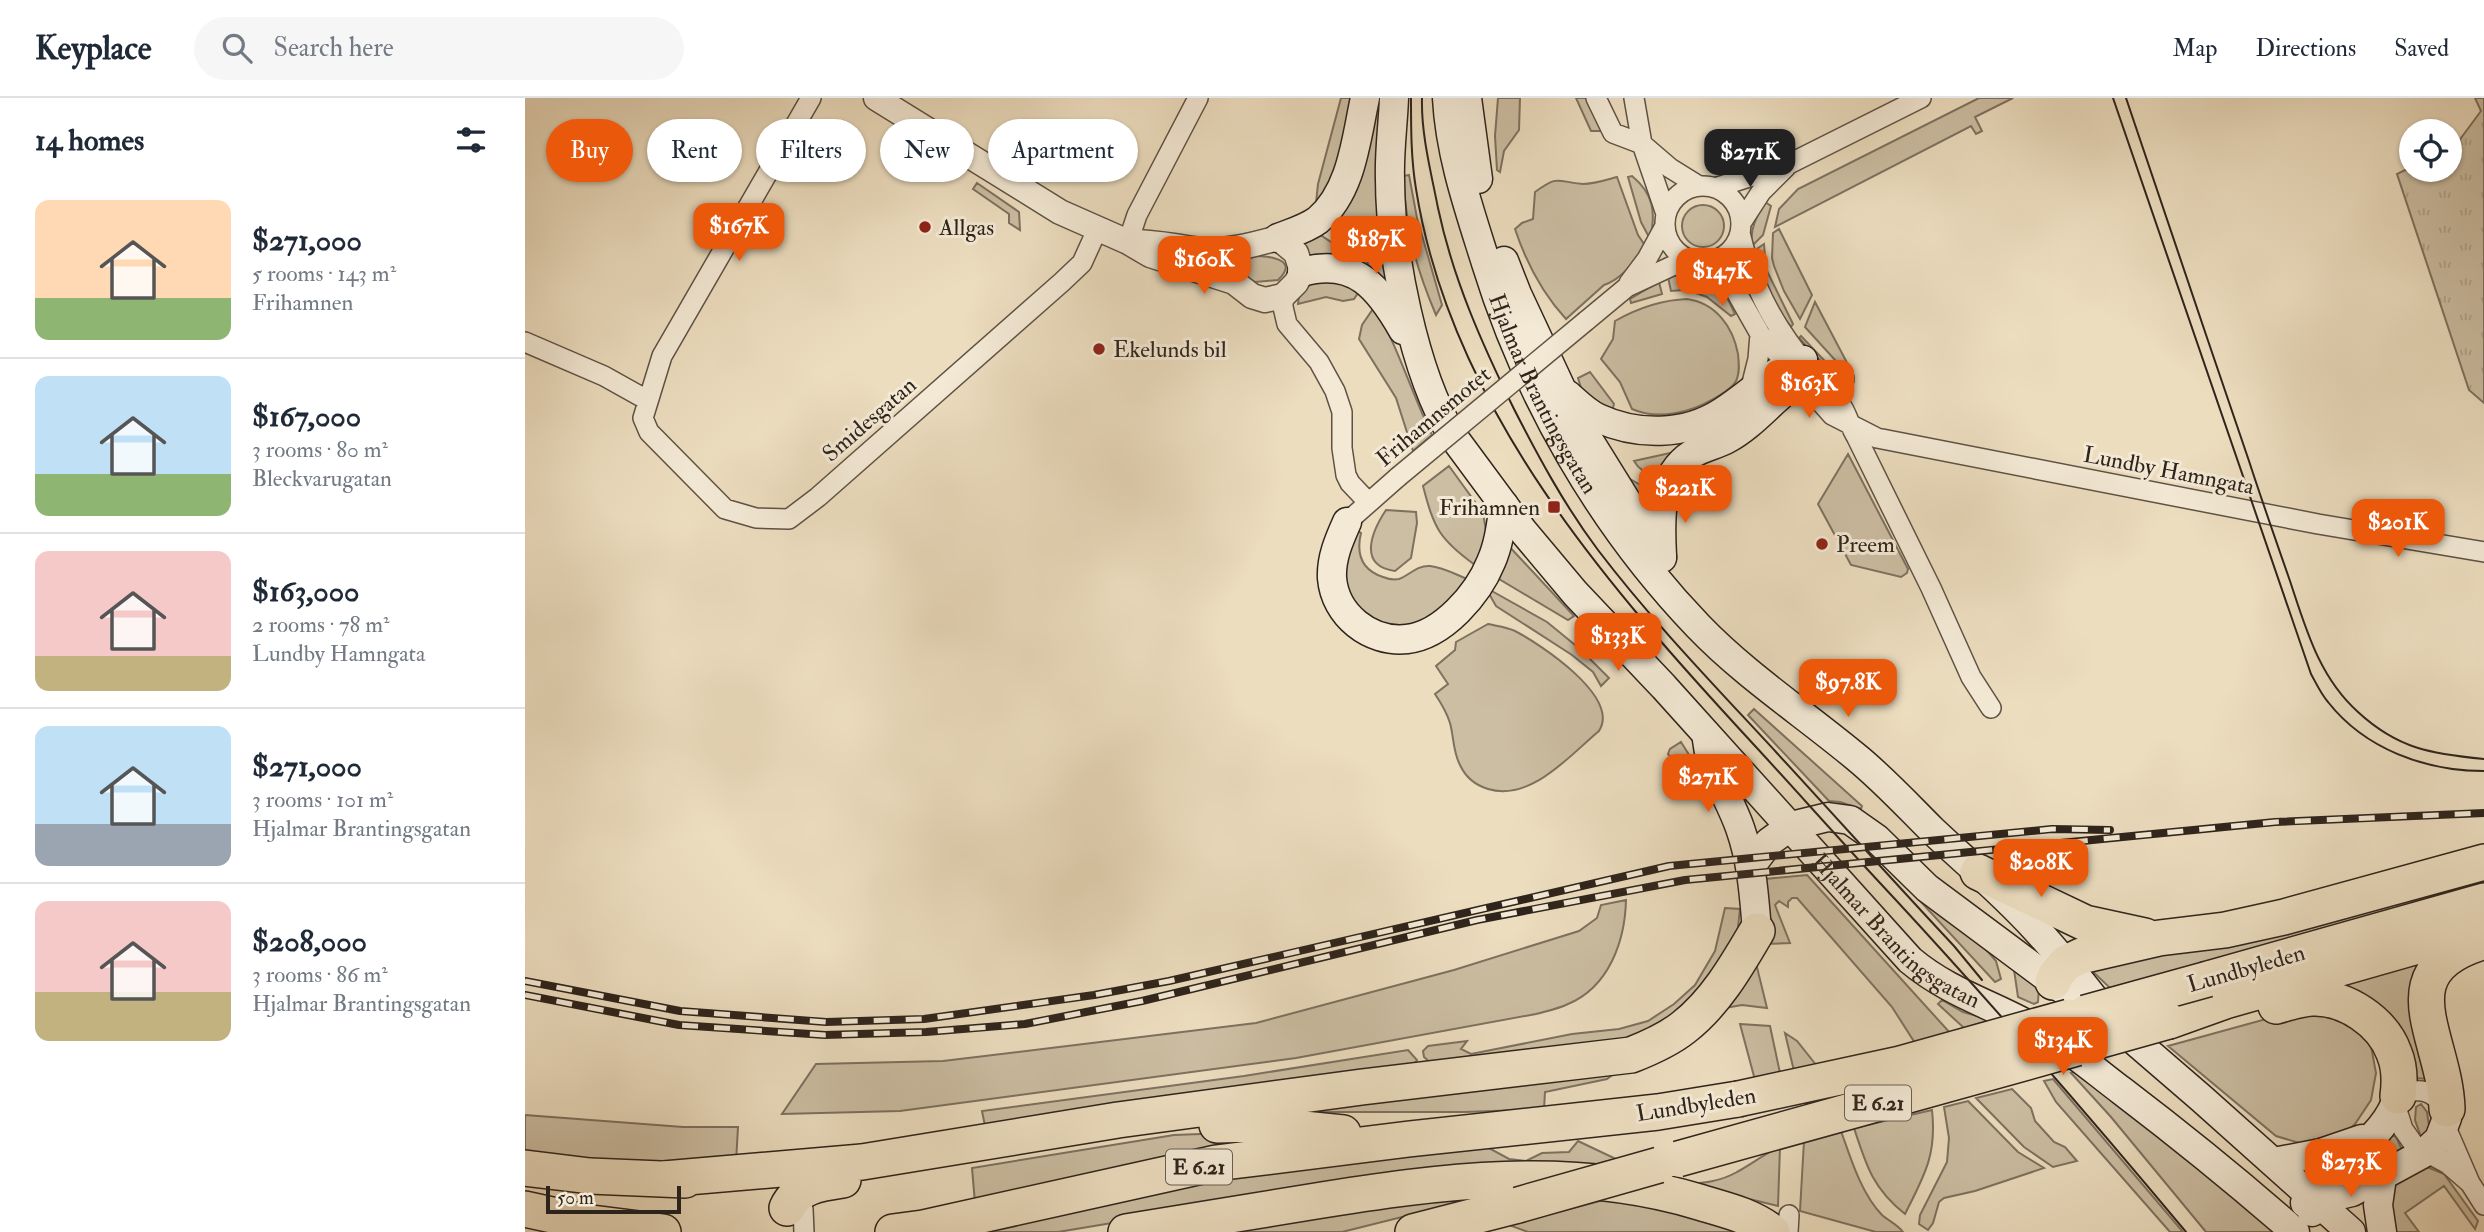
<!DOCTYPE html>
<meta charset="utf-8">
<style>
:root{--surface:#fff;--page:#f6f6f7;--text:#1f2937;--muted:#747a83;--line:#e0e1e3;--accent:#ea580c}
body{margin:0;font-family:"IM FELL Double Pica",serif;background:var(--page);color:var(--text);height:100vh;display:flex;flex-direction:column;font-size:26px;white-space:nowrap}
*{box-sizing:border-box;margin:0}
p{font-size:23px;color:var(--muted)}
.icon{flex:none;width:38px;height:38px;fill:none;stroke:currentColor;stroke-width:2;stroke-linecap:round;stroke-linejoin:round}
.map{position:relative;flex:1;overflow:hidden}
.drawer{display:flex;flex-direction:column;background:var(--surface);width:525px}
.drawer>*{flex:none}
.banner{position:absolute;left:21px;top:21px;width:665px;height:63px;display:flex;gap:14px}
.controls{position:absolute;left:1874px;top:21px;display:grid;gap:14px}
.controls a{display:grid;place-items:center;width:63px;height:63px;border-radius:50%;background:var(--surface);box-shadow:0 2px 5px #0004;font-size:35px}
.scale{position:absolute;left:21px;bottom:18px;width:135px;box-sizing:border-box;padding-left:7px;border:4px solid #2e241c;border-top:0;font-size:19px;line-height:24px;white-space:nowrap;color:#2e241c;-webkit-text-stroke:5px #f3e9d5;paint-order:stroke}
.price{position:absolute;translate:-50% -60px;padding:0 16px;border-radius:14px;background:var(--accent);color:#fff;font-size:23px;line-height:46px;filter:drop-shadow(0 2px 4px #0008)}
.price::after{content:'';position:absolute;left:50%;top:42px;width:21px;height:16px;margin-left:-10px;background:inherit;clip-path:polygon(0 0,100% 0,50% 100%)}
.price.on{background:#222;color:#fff}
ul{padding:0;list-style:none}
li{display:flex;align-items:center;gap:21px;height:175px;padding:0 35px}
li+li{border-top:2px solid var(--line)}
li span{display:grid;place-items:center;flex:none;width:196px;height:140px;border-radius:14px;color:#555}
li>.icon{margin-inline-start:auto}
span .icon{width:84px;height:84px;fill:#fffc;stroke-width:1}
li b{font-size:30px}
h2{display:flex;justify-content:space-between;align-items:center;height:84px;padding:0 35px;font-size:30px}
.tag{padding:0 24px;border-radius:32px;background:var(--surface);box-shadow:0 2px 5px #0004;font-size:24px;line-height:63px}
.tag.on{background:var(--accent);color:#fff}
header{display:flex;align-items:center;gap:42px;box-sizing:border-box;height:98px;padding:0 35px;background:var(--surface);border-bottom:2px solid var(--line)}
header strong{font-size:33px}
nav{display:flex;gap:38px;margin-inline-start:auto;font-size:24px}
.search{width:490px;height:63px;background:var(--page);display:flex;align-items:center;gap:18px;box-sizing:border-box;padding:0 24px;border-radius:38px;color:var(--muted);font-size:26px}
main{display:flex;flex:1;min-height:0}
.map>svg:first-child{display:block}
</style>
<header>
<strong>Keyplace</strong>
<div class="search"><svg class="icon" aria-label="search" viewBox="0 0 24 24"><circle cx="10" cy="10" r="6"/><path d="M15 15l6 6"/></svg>Search here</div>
<nav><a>Map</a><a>Directions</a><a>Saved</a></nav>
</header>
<main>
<section class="drawer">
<h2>14 homes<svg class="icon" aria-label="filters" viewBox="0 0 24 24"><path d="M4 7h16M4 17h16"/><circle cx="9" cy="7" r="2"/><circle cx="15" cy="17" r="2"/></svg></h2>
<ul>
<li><span style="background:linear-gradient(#ffd9b3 70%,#8fb573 0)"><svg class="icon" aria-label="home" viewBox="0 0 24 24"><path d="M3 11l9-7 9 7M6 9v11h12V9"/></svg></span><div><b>$271,000</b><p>5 rooms · 143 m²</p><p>Frihamnen</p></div></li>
<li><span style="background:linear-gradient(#bfe0f5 70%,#8fb573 0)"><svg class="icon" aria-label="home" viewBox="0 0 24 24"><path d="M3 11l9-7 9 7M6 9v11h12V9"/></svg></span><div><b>$167,000</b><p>3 rooms · 80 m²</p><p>Bleckvarugatan</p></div></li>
<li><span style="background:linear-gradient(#f6c9c9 75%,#c2b280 0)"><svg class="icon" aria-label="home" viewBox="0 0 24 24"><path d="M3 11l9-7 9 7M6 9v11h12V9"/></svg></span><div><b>$163,000</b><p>2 rooms · 78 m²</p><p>Lundby Hamngata</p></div></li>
<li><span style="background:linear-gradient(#bfe0f5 70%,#9aa5b1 0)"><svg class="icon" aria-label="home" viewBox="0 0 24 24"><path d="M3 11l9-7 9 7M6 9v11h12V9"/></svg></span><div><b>$271,000</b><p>3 rooms · 101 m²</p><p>Hjalmar Brantingsgatan</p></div></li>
<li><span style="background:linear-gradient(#f6c9c9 65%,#c2b280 0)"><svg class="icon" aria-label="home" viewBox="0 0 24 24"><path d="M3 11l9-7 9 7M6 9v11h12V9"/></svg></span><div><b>$208,000</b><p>3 rooms · 86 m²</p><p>Hjalmar Brantingsgatan</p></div></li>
</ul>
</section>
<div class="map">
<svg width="1959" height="1134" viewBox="0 0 1959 1134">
<defs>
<pattern id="park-tufts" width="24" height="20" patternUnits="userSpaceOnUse" patternTransform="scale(1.75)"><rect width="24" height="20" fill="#ccbea3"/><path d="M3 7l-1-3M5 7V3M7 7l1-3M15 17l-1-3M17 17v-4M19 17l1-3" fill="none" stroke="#b0a38c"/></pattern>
</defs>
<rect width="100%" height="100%" fill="#ecddbf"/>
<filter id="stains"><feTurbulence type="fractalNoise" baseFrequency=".00286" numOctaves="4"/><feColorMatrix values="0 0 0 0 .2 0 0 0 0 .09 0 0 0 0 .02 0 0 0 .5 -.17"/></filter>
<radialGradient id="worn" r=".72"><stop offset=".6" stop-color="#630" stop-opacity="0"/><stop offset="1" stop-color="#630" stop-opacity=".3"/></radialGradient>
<!-- green -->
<path fill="#ccbea3" stroke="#7d7160" stroke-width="2" d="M816 0H831L812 83 791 105 793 86Z
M845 0H859L863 180 858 184 845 174 838 149 803 124Z
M973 0H995L994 32 979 53 975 74 972 72 970 38Z
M1051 0H1062L1077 33H1066Z
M1454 0H1488L1450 19 1457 33 1451 36 1446 28 1250 129 1254 111 1273 91Z
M884 77 892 120 917 207 911 217C889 165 882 134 878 78Z
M1107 78C1129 96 1131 115 1125 141L1116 124 1103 79Z
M1092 79 1113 137 1121 149C1110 163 1097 181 1079 187L1041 221C1017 195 1001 164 990 131L997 125 1008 121 1010 94C1035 76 1031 84 1058 86 1069 86 1081 82 1092 79Z
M452 85 494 114 495 132 484 125V116L448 91Z
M1240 104 1246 108 1238 137 1228 147C1223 133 1233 116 1240 104Z
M1157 128a21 21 0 1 1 42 0a21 21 0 1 1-42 0Z
M1254 131 1287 197 1275 221 1259 193 1249 168 1247 160 1248 135Z
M791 133C801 143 823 151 826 164L785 160 776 141Z
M1239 146 1241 171 1268 226 1266 229C1248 206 1236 180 1229 153Z
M705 158C716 158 783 153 753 182L730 184 703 171Z
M1155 177 1179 182 1158 192 1146 193 1143 179Z
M816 182 833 195 829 201 818 203 801 199 773 206 774 198 782 186Z
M1134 184 1137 196 1106 205 1105 201Z
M1187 185 1201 197 1210 216 1206 218 1182 199 1168 194Z
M1162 201C1191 205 1208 229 1213 256 1214 265 1215 275 1211 283 1207 291 1198 295 1190 300 1166 314 1134 323 1107 311L1095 284 1076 261 1088 241 1090 223C1113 210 1135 202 1162 201Z
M1290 204 1329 278V283L1280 229Z
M850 208C873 249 886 294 907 337L888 353 871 300 834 241 837 227Z
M1276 238 1316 280 1319 288 1274 240Z
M1065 274 1089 306 1086 318 1060 303 1053 280Z
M1154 353 1133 380C1124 377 1114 372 1109 363Z
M1323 356 1383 471 1382 475 1376 479 1326 467 1293 406Z
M1094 366 1105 381 1126 393 1124 420Z
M924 368 958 415 962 438 950 467C914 441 909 430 898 388Z
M861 412 891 414 892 425 886 460 870 473C832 468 847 433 861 412Z
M833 433 836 435C831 456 837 472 858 479 863 481 869 482 874 481 885 477 892 467 905 468 917 469 930 476 942 481L925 508 877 534 831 517 816 470Z
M982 446 1049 518 1043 522 974 481 970 476Z
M965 492 1022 524 1055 551 1084 580 1076 588 1068 574 1047 557 971 508 963 494Z
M963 526C972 528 982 529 990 533 1015 546 1096 599 1074 633 1045 657 1006 704 963 691 950 687 941 680 935 667 928 654 929 640 925 625 922 615 916 605 910 596L923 586 911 568 930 552 931 544Z
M1229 611 1337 708 1336 711 1315 704 1304 703 1223 617Z
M1156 644 1171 668 1167 665 1164 668 1170 678 1165 683 1143 656 1145 651Z
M1959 772V787L1585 890 1563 869Z
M1282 777 1426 936 1390 945 1367 909 1272 800H1267L1263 804V809L1254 803 1250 807 1265 845 1241 846 1240 781Z
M1399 800 1453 842 1471 863 1476 881 1470 884 1395 803Z
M1101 802C1100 843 1084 889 1043 906 1033 911 1022 913 1011 916L771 960 375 1013 257 1016 291 966 418 963 731 925 929 872 1054 833 1072 820 1076 807Z
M1200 810 1215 811 1212 838 1170 904 1108 940 908 967 899 959 898 953 903 948 942 943 936 951 946 956 1047 936 1094 931 1123 923 1149 906 1170 887 1190 853Z
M1229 857 1242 910 1217 907 1194 911Z
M1890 860 1895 874 1904 981 1889 980 1791 892Z
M1492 871 1514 888 1513 904 1509 906 1493 899 1489 872Z
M1417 902 1438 914 1466 922 1439 930 1413 906Z
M1785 909 1826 924 1846 948 1851 975 1846 1002 1830 1026 1818 1037 1781 1047 1751 1038 1643 948Z
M1215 926 1245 928 1255 975 1230 982Z
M1260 935 1272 943 1292 968 1269 973Z
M883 952 892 962 888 968 461 1033 457 1013 719 978Z
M1095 971 1082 981 1020 994 1019 1011 940 1014H775Z
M1556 972 1754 1134H1681L1586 1019 1546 975Z
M1528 981 1658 1134H1645L1531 1004 1519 983Z
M1487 991 1506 1010 1510 1023 1529 1044 1540 1049 1552 1063 1528 1069 1499 1049 1451 1000Z
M1443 1003 1493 1054 1519 1070 1450 1093 1419 1100 1414 1104 1408 1125 1403 1132 1394 1126 1395 1117 1422 1064 1424 1040 1419 1009Z
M1896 1006 1902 1014 1905 1034 1896 1039 1890 1022 1891 1009Z
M1407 1012C1412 1057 1399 1078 1380 1116 1348 1091 1341 1067 1329 1030Z
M0 1017 158 1029H213L211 1064 103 1066 0 1054Z
M1316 1033C1326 1061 1336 1095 1357 1117 1364 1123 1373 1127 1378 1134H1351L1275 1113 1279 1043Z
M728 1034 730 1044 450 1105 447 1070 649 1037Z
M1866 1037 1871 1039 1878 1054 1814 1086Z
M1053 1043 1091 1061 1049 1072 593 1124 533 1134H435L642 1086 953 1044 984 1061 1001 1063 1017 1055 1044 1054Z
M1255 1049 1253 1108 1163 1086C1180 1085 1196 1083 1212 1074 1227 1066 1239 1056 1255 1049Z
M1902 1069 1919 1076 1953 1123 1950 1131 1919 1088 1880 1115 1894 1134H1871C1855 1104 1866 1074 1902 1069Z
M1005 1087 817 1134H654Z
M1105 1095 1233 1134H1003L984 1127Z"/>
<!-- park -->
<path fill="url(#park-tufts)" stroke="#7d7160" stroke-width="2" d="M1950 0H1959V305L1944 292 1872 76 1886 69V72H1925V49L1933 44 1956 13Z"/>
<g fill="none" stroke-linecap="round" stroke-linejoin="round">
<!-- minor casing -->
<g stroke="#5e5245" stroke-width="22">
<path id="minor" d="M286 0 137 258 118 320 124 334 200 411 231 420 264 421 293 399 537 184 557 165 572 132
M1071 0 1088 35 1117 46 1145 70 1174 88
M1109 0 1117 46 1141 116
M1140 126a38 38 0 1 1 76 0a38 38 0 1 1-76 0Z
M1190 90 1264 66 1396 0
M1216 125 1236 94 1261 69
M1215 135C1224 174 1240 211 1263 243 1278 265 1299 283 1314 304 1322 314 1324 327 1331 338L1406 490 1446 579 1466 610
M603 144 612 117 673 0
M1179 164 1205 183 1235 236 1307 317 1352 340 1793 426 1959 454
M1104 185 1122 161 1140 128
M758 198V209L762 226 794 264 810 293 817 314V350L821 377 825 385 843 404
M1061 223 1102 189 1147 168 1166 162
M0 244 79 278 122 302
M1225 293 1233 261 1235 236
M822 424 873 379
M1873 998C1894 988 1907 992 1921 1010
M1870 1006 1878 1031 1890 1048 1923 1066 1945 1085
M1920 1027 1945 1085 1959 1107
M278 1111 279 1134
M1263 1134 1264 1117"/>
</g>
<!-- tertiary casing -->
<g stroke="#5e5245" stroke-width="27">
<path id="tertiary" d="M351 0 535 114 603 144 625 157 709 184 727 198 740 202 758 198 771 185 777 174 771 155 753 140C727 147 702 154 676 152 650 149 629 143 603 144"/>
</g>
<!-- secondary casing -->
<g stroke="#2e241c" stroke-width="31">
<g id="secondary">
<path id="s1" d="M869 0C868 27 864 54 865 81 865 154 889 275 927 337L998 433 1050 495 1139 589 1385 862C1429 899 1478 909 1524 939 1550 955 1573 975 1597 993 1656 1038 1714 1085 1770 1134"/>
<path id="s2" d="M922 0C925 57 944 111 961 165 1002 298 1076 427 1173 528 1220 577 1278 615 1331 659 1358 681 1382 707 1407 732 1441 764 1477 794 1509 829 1537 859 1562 892 1588 924"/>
<path d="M942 0 953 81"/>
<path d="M753 140C766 135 781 131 793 122 827 93 831 41 840 0"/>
<path d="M979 163 992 196 1050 320 1137 460"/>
<path d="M777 174C830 159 854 190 878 232"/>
<path d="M1043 297C1052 305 1062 315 1073 320 1112 338 1160 338 1197 314 1224 297 1247 272 1278 262"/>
<path d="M822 424C814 442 806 460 807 480 810 517 845 545 882 541 918 537 953 496 966 464 974 446 976 427 979 407"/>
<path d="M1137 458C1135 422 1133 378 1167 356 1178 349 1191 347 1202 341 1219 332 1234 317 1248 304 1264 289 1273 284 1278 262"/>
<path d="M1182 642C1185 673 1205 701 1215 730 1227 764 1229 797 1232 833"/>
<path d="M1226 768 1244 744 1266 728 1303 719 1325 722 1352 741 1402 790 1543 895"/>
<path d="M1589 925 1676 1000 1826 1134"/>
<path d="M1749 1064 1796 1055 1837 1041"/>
<path d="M1780 1105 1827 1094 1899 1055 1914 1041 1922 1020V1011"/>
<path d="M1787 1114C1804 1062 1858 1047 1873 998"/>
<path d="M1857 1134 1853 1107 1857 1079"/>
</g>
</g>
<!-- motorway casing -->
<g stroke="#2e241c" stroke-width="38">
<path id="motorway" d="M1453 774 1560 825 1620 838
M1683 881 1959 803
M1528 884 1531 877 1541 865 1556 858 1634 840 1700 832 1759 819 1959 764
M1751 908C1763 905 1776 900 1788 900 1821 899 1858 924 1869 955 1875 969 1875 983 1873 998
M1644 923 1700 903 1959 829
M1922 1011C1920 939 1859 874 1957 844
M692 1027 730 1026 818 1035
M0 1070 65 1078 160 1082
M139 1081 337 1064 593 1022 837 989 1106 957C1124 950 1144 941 1159 929 1191 904 1212 867 1232 833
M262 1110C272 1088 297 1085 318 1082
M0 1111 59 1124 138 1134
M368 1134 398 1130 691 1065 884 1041 1133 1014 1213 1001
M601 1134C662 1124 724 1114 785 1104 915 1083 1045 1065 1174 1104 1200 1112 1225 1117 1247 1134
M888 1134 993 1107"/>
</g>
<!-- minor -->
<use href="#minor" stroke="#f3e9d5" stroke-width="19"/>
<!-- tertiary -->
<use href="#tertiary" stroke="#f3e9d5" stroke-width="24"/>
<!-- secondary -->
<use href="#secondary" stroke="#f3e9d5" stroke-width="28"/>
<!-- motorway -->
<use href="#motorway" stroke="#ecddbf" stroke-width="35"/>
<!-- tram -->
<path stroke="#2e241c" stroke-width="2" d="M886 0C886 31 886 61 891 91 926 312 1085 491 1231 649 1277 699 1322 750 1369 800 1469 908 1566 1020 1661 1134
M897 0C896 36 906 74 913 110 928 181 957 246 989 311 1014 360 1040 408 1073 452 1127 523 1190 588 1251 654 1310 718 1369 784 1429 848L1457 882
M1588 0 1786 576C1791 585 1796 596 1803 604 1840 651 1900 673 1959 673
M1601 0C1641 121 1683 242 1724 363 1737 403 1751 443 1765 483 1781 531 1794 579 1833 614 1873 651 1907 656 1959 661"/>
<!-- rail casing -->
<g stroke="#2e241c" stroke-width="8">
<path id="rail" d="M0 883 155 913 301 924 399 921 569 897 644 883 1144 768 1527 731 1585 732
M0 897 154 927 300 937 401 934 500 926 617 903 952 822 1160 782 1750 724 1959 715"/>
</g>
<!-- rail -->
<use href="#rail" stroke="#f3e9d5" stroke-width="5" stroke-dasharray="16" stroke-linecap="butt"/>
<!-- minor-bridge casing -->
<g stroke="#5e5245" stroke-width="22" stroke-linecap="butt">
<path id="minor-bridge" d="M873 379 1061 223"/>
</g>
<!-- motorway-bridge casing -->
<g stroke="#2e241c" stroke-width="38" stroke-linecap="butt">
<path id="motorway-bridge" d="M1560 915 1683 881
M1569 944 1644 923
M1213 1001 1375 966 1544 919
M1153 1061 1552 950
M993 1107 1134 1067"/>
</g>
<!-- minor-bridge -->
<use href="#minor-bridge" stroke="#f3e9d5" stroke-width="19"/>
<!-- motorway-bridge -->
<use href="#motorway-bridge" stroke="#ecddbf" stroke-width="35"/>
</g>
<!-- markers -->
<g fill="#8f2418" stroke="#f3e9d5" stroke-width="2.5">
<circle cx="400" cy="129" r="7"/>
<circle cx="574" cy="251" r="7"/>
<rect x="1022" y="402" width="14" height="14" rx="3.5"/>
<circle cx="1297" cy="446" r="7"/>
</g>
<g text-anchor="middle" stroke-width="6" stroke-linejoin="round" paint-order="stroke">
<!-- shield labels -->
<g fill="#f3e9d5" stroke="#695f54" stroke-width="2">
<rect x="1320" y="987.5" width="66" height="35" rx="5"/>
<rect x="641" y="1051.5" width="66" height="35" rx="5"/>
</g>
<g font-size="21" font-weight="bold" fill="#2e241c">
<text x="1353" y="1012">E 6.21</text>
<text x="674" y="1076">E 6.21</text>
</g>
<!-- poi labels -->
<g font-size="23" fill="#2e241c" stroke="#f3e9d5" text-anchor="start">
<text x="414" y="137">Allgas</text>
<text x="588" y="259">Ekelunds bil</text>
<text x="1015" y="417" text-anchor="end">Frihamnen</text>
<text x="1311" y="454">Preem</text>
</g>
<!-- street labels -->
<g font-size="23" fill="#2e241c" stroke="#f3e9d5">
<text dy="8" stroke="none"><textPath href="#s2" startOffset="313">Hjalmar Brantingsgatan</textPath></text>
<text transform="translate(908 318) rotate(-40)" y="8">Frihamnsmotet</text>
<text transform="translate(344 321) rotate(-41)" y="8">Smidesgatan</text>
<text transform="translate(1644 372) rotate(11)" y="8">Lundby Hamngata</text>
<text dy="8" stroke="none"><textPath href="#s1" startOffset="1015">Hjalmar Brantingsgatan</textPath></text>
<text transform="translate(1721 870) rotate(-16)" y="8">Lundbyleden</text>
<text transform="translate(1171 1006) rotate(-9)" y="8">Lundbyleden</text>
</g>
</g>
<rect width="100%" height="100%" filter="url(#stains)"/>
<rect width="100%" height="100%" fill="url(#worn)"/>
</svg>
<div class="controls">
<a><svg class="icon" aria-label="locate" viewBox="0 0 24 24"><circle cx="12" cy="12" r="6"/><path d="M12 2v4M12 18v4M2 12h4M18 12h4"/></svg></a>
</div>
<div class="scale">50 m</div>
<b class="price on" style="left:1225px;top:91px">$271K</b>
<b class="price" style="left:214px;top:165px">$167K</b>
<b class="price" style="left:851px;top:178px">$187K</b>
<b class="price" style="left:679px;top:198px">$160K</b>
<b class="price" style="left:1197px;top:210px">$147K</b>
<b class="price" style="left:1284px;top:322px">$163K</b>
<b class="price" style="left:1160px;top:427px">$221K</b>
<b class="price" style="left:1873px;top:461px">$201K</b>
<b class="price" style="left:1093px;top:575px">$133K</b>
<b class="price" style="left:1323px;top:621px">$97.8K</b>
<b class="price" style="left:1183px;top:716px">$271K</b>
<b class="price" style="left:1516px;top:801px">$208K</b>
<b class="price" style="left:1538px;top:979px">$134K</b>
<b class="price" style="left:1826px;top:1101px">$273K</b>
<div class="banner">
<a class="tag on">Buy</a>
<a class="tag">Rent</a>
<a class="tag">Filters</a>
<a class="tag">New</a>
<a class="tag">Apartment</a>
</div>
</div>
</main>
